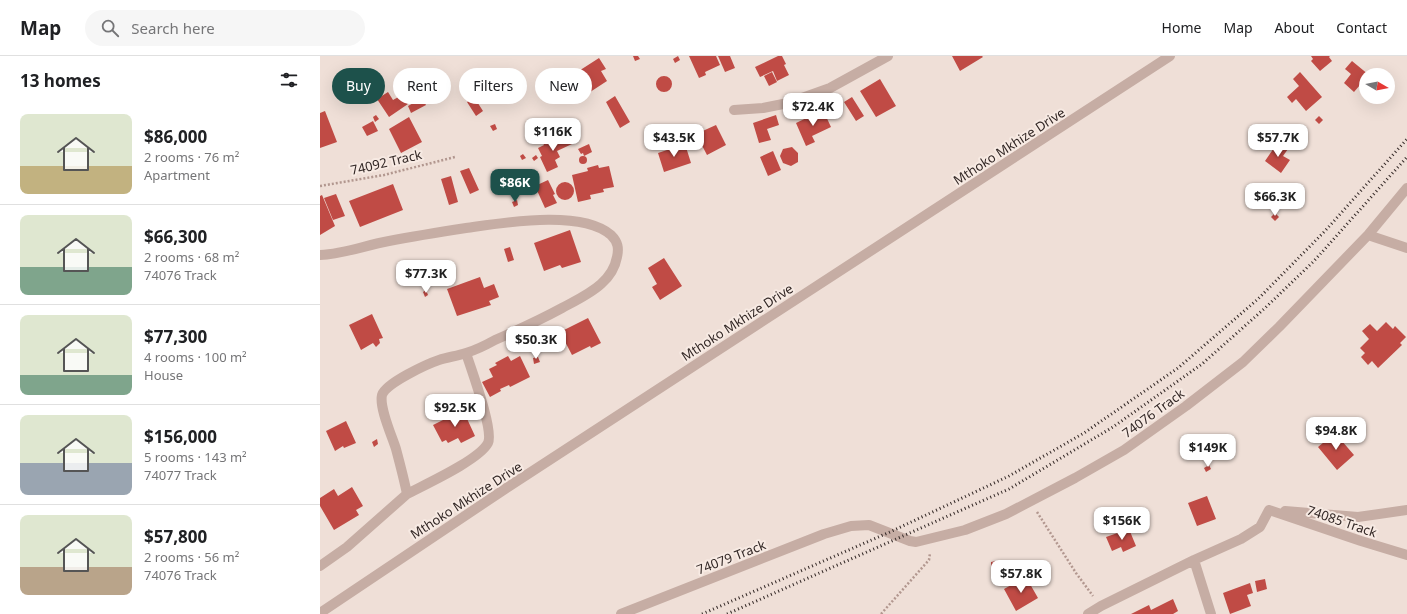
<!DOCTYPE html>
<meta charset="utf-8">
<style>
:root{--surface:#fff;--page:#f6f6f6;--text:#202124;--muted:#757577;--line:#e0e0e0;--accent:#1d514b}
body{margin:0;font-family:"Noto Sans",sans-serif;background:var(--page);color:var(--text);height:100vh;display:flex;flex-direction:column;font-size:15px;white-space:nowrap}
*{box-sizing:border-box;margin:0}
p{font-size:13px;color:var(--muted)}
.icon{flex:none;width:22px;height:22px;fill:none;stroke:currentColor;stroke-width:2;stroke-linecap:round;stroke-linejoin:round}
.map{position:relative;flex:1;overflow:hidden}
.sheet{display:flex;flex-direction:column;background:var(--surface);width:320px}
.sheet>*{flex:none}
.hud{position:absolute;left:12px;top:12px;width:380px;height:36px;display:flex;gap:8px}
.needle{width:26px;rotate:99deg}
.tools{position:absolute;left:1039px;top:12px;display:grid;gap:8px}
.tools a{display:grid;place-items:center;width:36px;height:36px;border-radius:50%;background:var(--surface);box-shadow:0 4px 16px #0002;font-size:20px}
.price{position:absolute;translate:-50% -34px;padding:0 9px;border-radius:8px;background:#fff;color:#222;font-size:13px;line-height:26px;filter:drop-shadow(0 1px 2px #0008)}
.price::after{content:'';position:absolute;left:50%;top:24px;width:12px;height:9px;margin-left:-6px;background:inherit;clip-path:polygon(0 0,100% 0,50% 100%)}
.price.active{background:var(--accent);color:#fff}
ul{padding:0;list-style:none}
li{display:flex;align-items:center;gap:12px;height:100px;padding:0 20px}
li+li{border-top:1px solid var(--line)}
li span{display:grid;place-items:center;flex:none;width:112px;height:80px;border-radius:8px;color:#555}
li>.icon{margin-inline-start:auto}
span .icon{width:48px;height:48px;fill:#fffc;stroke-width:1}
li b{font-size:17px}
h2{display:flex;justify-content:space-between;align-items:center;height:48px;padding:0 20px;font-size:17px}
.chip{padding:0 14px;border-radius:18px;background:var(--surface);box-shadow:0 4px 16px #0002;font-size:14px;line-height:36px}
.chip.active{background:var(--accent);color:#fff}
header{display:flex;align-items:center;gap:24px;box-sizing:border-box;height:56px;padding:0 20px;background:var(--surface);border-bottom:1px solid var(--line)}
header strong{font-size:19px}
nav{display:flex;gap:22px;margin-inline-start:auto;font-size:14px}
.search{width:280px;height:36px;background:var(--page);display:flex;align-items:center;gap:10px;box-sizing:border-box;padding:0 14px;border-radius:22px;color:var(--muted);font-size:15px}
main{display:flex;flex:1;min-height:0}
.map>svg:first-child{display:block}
</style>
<header>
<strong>Map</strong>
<div class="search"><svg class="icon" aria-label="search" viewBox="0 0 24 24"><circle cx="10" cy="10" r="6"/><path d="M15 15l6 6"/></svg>Search here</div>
<nav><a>Home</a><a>Map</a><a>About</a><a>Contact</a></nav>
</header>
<main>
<section class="sheet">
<h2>13 homes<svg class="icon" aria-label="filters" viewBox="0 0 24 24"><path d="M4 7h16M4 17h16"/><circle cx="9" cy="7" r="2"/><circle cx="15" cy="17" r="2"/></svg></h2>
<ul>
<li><span style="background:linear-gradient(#dfe7d0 65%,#c2b280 0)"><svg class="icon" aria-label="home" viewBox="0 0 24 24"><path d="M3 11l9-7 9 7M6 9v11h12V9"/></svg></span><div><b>$86,000</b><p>2 rooms · 76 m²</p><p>Apartment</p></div></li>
<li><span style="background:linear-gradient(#dfe7d0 65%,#7fa58c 0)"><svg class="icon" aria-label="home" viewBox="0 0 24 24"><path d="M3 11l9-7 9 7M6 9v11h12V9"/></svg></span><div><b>$66,300</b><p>2 rooms · 68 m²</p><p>74076 Track</p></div></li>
<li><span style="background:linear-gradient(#dfe7d0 75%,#7fa58c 0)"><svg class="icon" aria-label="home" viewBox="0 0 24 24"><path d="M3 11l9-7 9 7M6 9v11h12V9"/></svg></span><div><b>$77,300</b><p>4 rooms · 100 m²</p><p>House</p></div></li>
<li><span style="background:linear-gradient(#dfe7d0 60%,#9aa5b1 0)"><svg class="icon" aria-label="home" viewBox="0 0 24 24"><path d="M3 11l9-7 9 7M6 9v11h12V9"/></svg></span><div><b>$156,000</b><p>5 rooms · 143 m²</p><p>74077 Track</p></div></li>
<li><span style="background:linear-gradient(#dfe7d0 65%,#b9a48a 0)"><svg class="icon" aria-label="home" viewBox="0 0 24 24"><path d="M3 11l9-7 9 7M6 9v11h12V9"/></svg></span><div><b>$57,800</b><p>2 rooms · 56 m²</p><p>74076 Track</p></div></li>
</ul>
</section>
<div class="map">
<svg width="1087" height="558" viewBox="0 0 1087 558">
<rect width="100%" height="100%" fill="#efdfd7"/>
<!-- building -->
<path fill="#c04b45" d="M313 0H318L320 3 315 5Z
M358 0 360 4 355 7 353 3Z
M369 0H396L400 9 385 16 386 19 379 22Z
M398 0H410L415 12 405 16Z
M458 0H462L466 8 464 9 469 19 457 25 453 15 440 21 435 11Z
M632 0H662L663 1 640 15Z
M991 0H1010L1009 1 1012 5 1000 15 991 5 993 3Z
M279 2 286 13 281 15 287 25 264 40 251 20Z
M1032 5 1049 19H1046V22L1034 36 1024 27 1031 18 1025 13Z
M180 13 193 32 180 40V39L172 44 162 28 170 23 168 21Z
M452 16 457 26 449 30 444 20Z
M980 16 1002 41 986 55 976 43 972 47 967 41 979 30 973 23Z
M336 28a8 8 0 1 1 16 0a8 8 0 1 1-16 0Z
M560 23 576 50 556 61 540 35Z
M68 36 73 44 82 39 88 48 69 61 57 43Z
M111 38 114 43 109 45 107 40Z
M295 40 310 66 300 72 286 46Z
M154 41 163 55 156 60 147 46Z
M532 41 544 60 536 65 524 46Z
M102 42 106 49 91 57 88 50Z
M503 54 511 71 492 80 495 86 486 90 476 67Z
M5 55 17 86 0 92V57Z
M56 59 59 63 55 66 53 61Z
M456 59 459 69 447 73 451 84 439 87 433 67Z
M999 60 1003 64 999 68 995 64Z
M89 61 102 86 81 97 69 73Z
M53 65 58 75 47 80 42 71Z
M175 68 177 73 173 75 170 70Z
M396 69 406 89 387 99 376 78Z
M247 78 252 88 237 95 240 101 235 104 238 111 227 116 220 101 222 100 218 92 224 89 223 87 226 86V88Z
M958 86 968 93 963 100 970 104 961 117 945 105Z
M269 88 272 96 264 100 263 97 261 98 258 93Z
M365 88 371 107 344 116 338 97Z
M472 91 478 97V106L471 110 463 107 460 100 463 93Z
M453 95 461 114 448 120 440 101Z
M203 98 206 102 202 104 200 100Z
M216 99 218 102 214 105 212 102Z
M259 104a4 4 0 1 1 8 0a4 4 0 1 1-8 0Z
M278 109 279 112 289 110 294 131 283 133 284 136 270 139 271 143 258 146 252 119 268 115 267 112Z
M149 112 159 134 150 138 140 115Z
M131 120 138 146 129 149 121 123Z
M228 124 235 138 233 139 237 147 225 152 215 130Z
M236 135a9 9 0 1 1 18 0a9 9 0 1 1-18 0Z
M73 128 83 154 40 171 29 145Z
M16 138 25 160 13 164 4 142Z
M2 139 15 170 0 179V140Z
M197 144 198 149 194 151 192 146Z
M955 157 959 161 955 165 951 161Z
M250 174 261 206 242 212 240 209 224 215 214 187Z
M190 191 194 204 188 206 184 193Z
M344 202 362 230 340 244 332 231 337 228 328 212Z
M160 221 164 232 174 228 179 241 169 245 171 249 137 260 127 233Z
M106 234 108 239 105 241 103 236Z
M52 258 63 282 59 283 60 287 56 291 53 287 41 294 29 269Z
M268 262 281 287 271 292 270 290 252 299 240 276Z
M1066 266 1073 273 1075 270 1086 281 1080 287 1082 289 1058 312 1052 305 1048 309 1041 301 1045 297 1040 292 1049 283 1042 275 1050 268 1057 275Z
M188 300 191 305 200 300 210 321 190 331 189 329 180 333 181 335 170 341 162 326 173 321 169 313 177 309 175 307Z
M218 301 220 306 214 308 213 302Z
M143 354 155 380 141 387 138 382 128 387 126 384 122 386 113 369Z
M26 365 36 387 24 392 23 390 15 395 6 375Z
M1015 377 1034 399 1017 414 998 391Z
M57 383 58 388 54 391 52 386Z
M889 409 891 413 886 416 884 412Z
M32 431 43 450 36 454 39 459 14 474 0 450V442L14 433 18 440Z
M887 440 896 463 877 470 868 447Z
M809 473 816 490 803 496 801 491 792 495 786 481Z
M676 505 677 509 671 510V506Z
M706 521 718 542 696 555 684 533Z
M945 523 947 533 937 536 935 525Z
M930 527 933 537 927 539 931 550 910 558 903 537Z
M853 543 858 555 853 558H811L829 549 831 554Z"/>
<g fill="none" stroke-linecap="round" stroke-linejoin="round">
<!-- path -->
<path stroke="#b2978f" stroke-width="2.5" stroke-dasharray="2 2" stroke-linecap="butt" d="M0 130 64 119 135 101
M717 456 756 517 773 540
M561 558 609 504 610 497"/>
<!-- minor -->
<path stroke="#c6ada4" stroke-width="10" d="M414 54 443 52 468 47 510 32 568 0
M1048 179 1087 192
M0 199C24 198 46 189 69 185 95 180 120 176 146 172 183 167 261 153 291 179 298 186 299 192 297 201 295 212 289 221 281 228 270 238 255 245 242 252 220 264 198 274 175 284 166 289 156 294 146 297 137 300 128 301 119 304 107 308 66 327 62 339 59 352 72 380 76 393 80 408 84 423 87 438L27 491 0 510
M87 438C106 428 159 404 168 387 174 374 151 313 146 297
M949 454 1041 485 1087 499
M965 455 1038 461 1087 454
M874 504 891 558
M0 557 188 431 850 0
M301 558 504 478 531 470 549 469 590 485 596 486 645 474 686 458 755 422 804 394 866 350 923 306 959 271 1048 179 1087 132
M768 558 781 550 874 504 921 483 940 471 949 454"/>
<!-- rail -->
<path stroke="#322725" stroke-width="3" stroke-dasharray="1 3" stroke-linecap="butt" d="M382 558 570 476 689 420 764 377 858 312 938 243 1005 175 1087 83
M407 558 689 433 793 371 882 308 944 253 994 205 1087 101"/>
</g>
<g text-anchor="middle" stroke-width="4" stroke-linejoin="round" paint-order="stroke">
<!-- street labels -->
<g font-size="13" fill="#322725" stroke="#f7eae3">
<text transform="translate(689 90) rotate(-33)" y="5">Mthoko Mkhize Drive</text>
<text transform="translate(66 106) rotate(-13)" y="5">74092 Track</text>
<text transform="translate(417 266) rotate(-33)" y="5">Mthoko Mkhize Drive</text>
<text transform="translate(833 357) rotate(-36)" y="5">74076 Track</text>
<text transform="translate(146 444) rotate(-33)" y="5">Mthoko Mkhize Drive</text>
<text transform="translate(1022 465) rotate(19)" y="5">74085 Track</text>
<text transform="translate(411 501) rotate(-21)" y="5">74079 Track</text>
</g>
</g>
</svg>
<div class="tools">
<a><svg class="needle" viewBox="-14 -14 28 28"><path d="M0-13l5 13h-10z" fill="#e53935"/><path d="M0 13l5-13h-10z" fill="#757577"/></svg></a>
</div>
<b class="price" style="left:493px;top:71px">$72.4K</b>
<b class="price" style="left:233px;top:96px">$116K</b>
<b class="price" style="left:354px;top:102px">$43.5K</b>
<b class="price" style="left:958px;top:102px">$57.7K</b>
<b class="price active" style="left:195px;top:147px">$86K</b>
<b class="price" style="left:955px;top:161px">$66.3K</b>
<b class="price" style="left:106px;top:238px">$77.3K</b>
<b class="price" style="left:216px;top:304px">$50.3K</b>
<b class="price" style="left:135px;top:372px">$92.5K</b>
<b class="price" style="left:1016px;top:395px">$94.8K</b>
<b class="price" style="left:888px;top:412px">$149K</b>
<b class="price" style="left:802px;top:485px">$156K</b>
<b class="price" style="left:701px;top:538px">$57.8K</b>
<div class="hud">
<a class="chip active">Buy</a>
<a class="chip">Rent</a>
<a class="chip">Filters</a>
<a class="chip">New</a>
</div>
</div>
</main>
